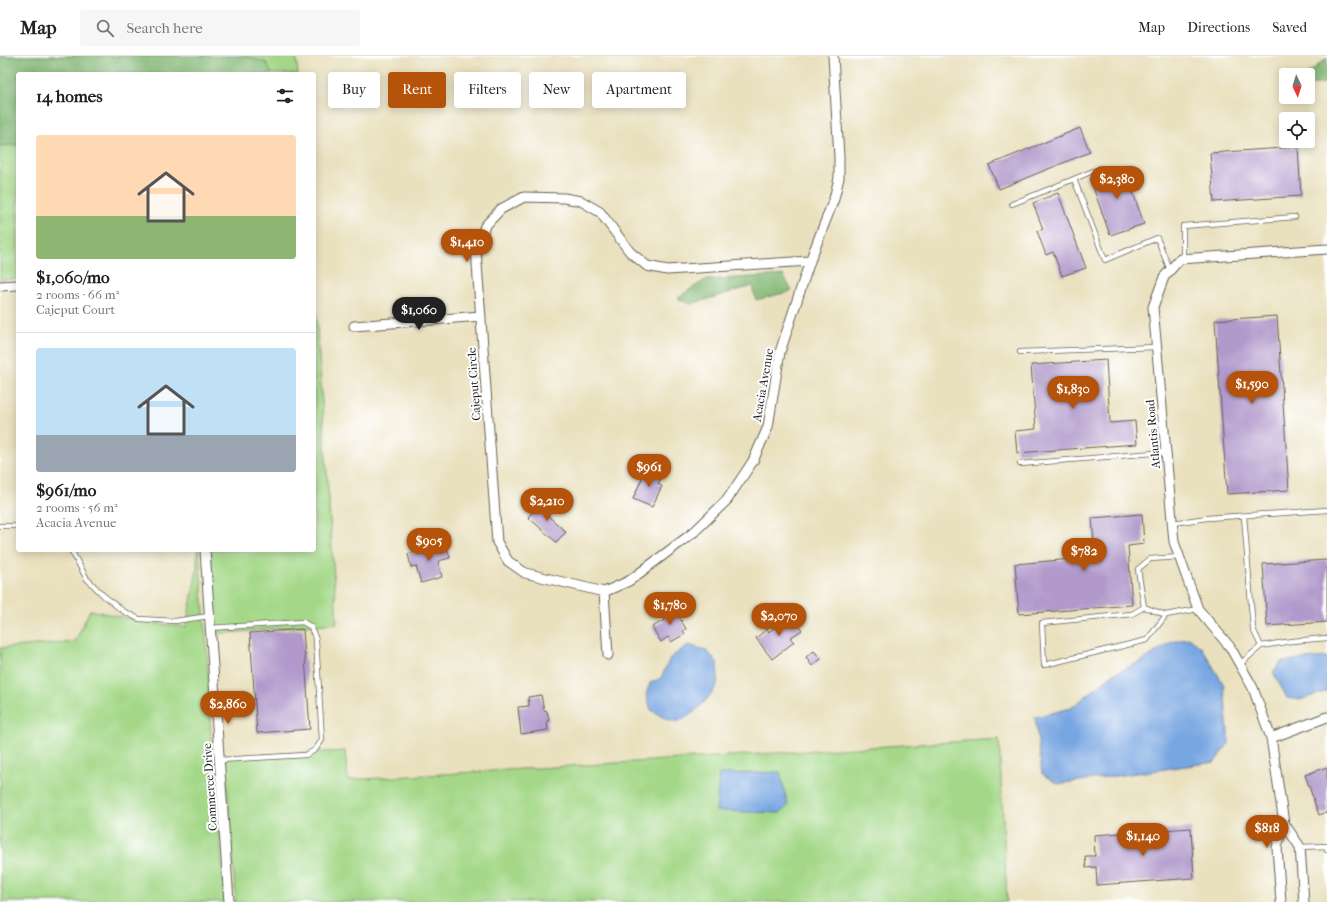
<!DOCTYPE html>
<meta charset="utf-8">
<style>
:root{--surface:#fff;--page:#f6f6f6;--text:#222;--muted:#767676;--line:#e0e0e0;--accent:#b45309}
body{margin:0;font-family:"IM FELL French Canon",serif;background:var(--page);color:var(--text);height:100vh;display:flex;flex-direction:column;font-size:15px;white-space:nowrap}
*{box-sizing:border-box;margin:0}
p{font-size:13px;color:var(--muted)}
.icon{flex:none;width:22px;height:22px;fill:none;stroke:currentColor;stroke-width:2;stroke-linecap:round;stroke-linejoin:round}
.map{position:relative;flex:1;overflow:hidden}
.side{position:absolute;left:16px;top:16px;width:300px;height:480px;display:flex;flex-direction:column;background:var(--surface);border-radius:4px;box-shadow:0 2px 10px #0003}
.side>*{flex:none}
.hud{position:absolute;left:328px;top:16px;width:380px;height:36px;display:flex;gap:8px}
.needle{width:26px;rotate:176deg}
.buttons{position:absolute;left:1279px;top:12px;display:grid;gap:8px}
.buttons a{display:grid;place-items:center;width:36px;height:36px;border-radius:4px;background:var(--surface);box-shadow:0 2px 10px #0003;font-size:20px}
.price{position:absolute;translate:-50% -34px;padding:0 9px;border-radius:14px;background:var(--accent);color:#fff;font-size:13px;line-height:26px;filter:drop-shadow(0 1px 2px #0008)}
.price::after{content:'';position:absolute;left:50%;top:24px;width:12px;height:9px;margin-left:-6px;background:inherit;clip-path:polygon(0 0,100% 0,50% 100%)}
.price.active{background:#222;color:#fff}
ul{padding:0;list-style:none}
li{display:grid;align-content:center;gap:8px;height:212px;padding:0 20px}
li+li{border-top:1px solid var(--line)}
li span{display:grid;place-items:center;height:124px;border-radius:4px;color:#555}
li>.icon{margin-inline-start:auto}
span .icon{width:72px;height:72px;fill:#fffc;stroke-width:1}
li b{font-size:17px}
h2{display:flex;justify-content:space-between;align-items:center;height:48px;padding:0 20px;font-size:17px}
.tag{padding:0 14px;border-radius:4px;background:var(--surface);box-shadow:0 2px 10px #0003;font-size:14px;line-height:36px}
.tag.active{background:var(--accent);color:#fff}
header{display:flex;align-items:center;gap:24px;box-sizing:border-box;height:56px;padding:0 20px;background:var(--surface);border-bottom:1px solid var(--line)}
header strong{font-size:19px}
nav{display:flex;gap:22px;margin-inline-start:auto;font-size:14px}
.search{width:280px;height:36px;background:var(--page);display:flex;align-items:center;gap:10px;box-sizing:border-box;padding:0 14px;border-radius:4px;color:var(--muted);font-size:15px}
.map>svg:first-child{display:block}
</style>
<header>
<strong>Map</strong>
<div class="search"><svg class="icon" aria-label="search" viewBox="0 0 24 24"><circle cx="10" cy="10" r="6"/><path d="M15 15l6 6"/></svg>Search here</div>
<nav><a>Map</a><a>Directions</a><a>Saved</a></nav>
</header>
<div class="map">
<svg width="1327" height="846" viewBox="0 0 1327 846">
<rect width="100%" height="100%" fill="#fff"/>
<filter id="ink" filterUnits="userSpaceOnUse"><feTurbulence type="fractalNoise" baseFrequency=".025" numOctaves="2"/><feDisplacementMap in="SourceGraphic" scale="8" xChannelSelector="R" yChannelSelector="G"/><feConvolveMatrix kernelMatrix="1 2 1 2 8 2 1 2 1" color-interpolation-filters="sRGB"/></filter>
<filter id="wash" filterUnits="userSpaceOnUse"><feTurbulence type="fractalNoise" baseFrequency=".012" numOctaves="4" result="noise"/><feDisplacementMap in="SourceGraphic" scale="16" xChannelSelector="R" yChannelSelector="G"/><feGaussianBlur stdDeviation="0.9" result="paint"/><feColorMatrix in="noise" values="0 0 0 0 0 0 0 0 0 0 0 0 0 0 0 0 0 1.4 0 .05"/><feComposite in="paint" operator="in"/></filter>
<g filter="url(#wash)">
<rect width="100%" height="100%" fill="#e9e0bd"/>
<!-- green -->
<path fill="#a4d888" stroke="#607a52" d="M0 0H296L298 18H18V223L0 224Z
M314 227 337 567 216 578 210 494H314Z
M197 494H199L207 597 212 701H214L225 846H3L0 813V592L75 586 90 554 139 565 186 571 197 514Z
M999 683 1007 846H236L225 701 345 695 348 724Z"/>
<!-- forest -->
<path fill="#83b874" stroke="#506a48" d="M0 0H243L266 6 272 18H18V89L0 90Z
M1327 2V27L1308 29V19H1306Z
M783 219 792 235 756 244 752 230 691 248 677 242 705 224Z"/>
<!-- water -->
<path fill="#78a6e1" stroke="#4a617e" d="M1189 582 1202 592 1224 629 1229 687 1215 706 1058 728 1042 718 1035 661 1071 652 1113 618 1142 605 1171 586Z
M688 589 706 594 717 606C717 613 719 622 717 628 713 639 691 662 679 665 669 667 658 658 651 654L646 638 650 627 661 622 670 602Z
M1327 601V635L1300 644 1287 642 1273 616 1282 605Z
M780 716 788 750 780 757 716 755 719 718Z"/>
<g id="blocks">
<!-- building -->
<path fill="#b199cb" d="M1080 72 1090 96 999 133 989 109Z
M1298 91 1301 140 1214 146 1210 97Z
M1131 108 1135 117 1127 120 1144 168 1110 179 1090 123Z
M1058 137 1086 212 1062 220 1053 196 1046 199 1037 175 1043 173 1033 147Z
M1277 260 1289 434 1227 438 1215 264Z
M1106 304 1110 367 1135 365 1137 388 1017 397 1015 375 1036 373 1031 309Z
M647 411 663 418 658 428 662 430 652 451 633 443Z
M542 446 551 454 547 459 566 476 556 486 528 461Z
M1142 458 1144 488 1128 490 1132 549 1019 558 1015 508 1095 501 1092 462Z
M446 487 450 502 438 505 442 521 421 527 416 510 411 511 408 498Z
M1327 504V566L1267 570 1263 508Z
M673 550 686 573 683 575 685 578 671 586 668 581 661 586 652 571 665 564 661 558Z
M791 559 802 574 790 582 794 586 772 603 756 582 767 573 769 576Z
M303 573 310 673 257 677 250 577Z
M814 595 821 603 812 610 806 601Z
M541 639 544 654 547 655 549 664 547 665 548 674 521 678 518 651 529 650 528 641Z
M1327 711V756L1319 759 1305 719Z
M1191 772 1194 822 1097 829 1096 811 1086 812 1085 800H1095L1094 779Z"/>
</g>
</g>
<g filter="url(#ink)">
<use href="#blocks" fill-opacity="0" stroke="#646154" stroke-width="1"/>
<g fill="none" stroke-linecap="round" stroke-linejoin="round">
<!-- lane casing -->
<g stroke="#646154" stroke-width="6">
<path id="lane" d="M1074 123 1093 115
M1012 148 1074 123 1105 204 1157 182 1170 214
M1183 203V170L1295 161
M1020 296 1157 291
M1020 408 1166 396
M1173 467 1207 462 1327 454
M0 470H18
M71 494 87 523 104 540 123 555 139 563 175 565 209 560
M1180 501 1150 503 1138 513 1144 551 1166 559 1198 553
M1144 551 1132 558 1042 567 1044 609 1147 584 1166 559
M210 572 303 566 311 571 316 584 322 684 315 694 306 699 220 704
M1261 590 1292 585 1327 582
M1240 608 1261 590 1253 573 1244 460
M1300 791 1327 790V794"/>
</g>
<!-- street casing -->
<g stroke="#646154" stroke-width="11">
<path id="street" d="M1327 193 1180 203 1164 221 1153 251 1174 486 1198 553 1230 591 1253 632 1271 682 1327 661
M0 230 18 229
M354 270 481 260
M205 494 229 846
M604 536 525 517 508 505 497 486 476 194 485 170 501 153 524 141 564 142 581 145 600 156 630 196 647 210 667 214 810 205
M608 599 604 536 629 525 694 476 727 444 753 405 768 371 780 296 810 205 834 143 839 122V101L833 0
M1271 682 1284 767 1300 791 1304 846
M1281 846 1277 791 1284 767"/>
</g>
<!-- lane -->
<use href="#lane" stroke="#fff" stroke-width="4.5"/>
<!-- street -->
<use href="#street" stroke="#fff" stroke-width="9"/>
</g>
</g>
<g text-anchor="middle" stroke-width="4" stroke-linejoin="round" paint-order="stroke">
<!-- street labels -->
<g font-size="12" fill="#1c1c1c" stroke="#fff">
<text transform="translate(474 328) rotate(-94)" y="4">Cajeput Circle</text>
<text transform="translate(763 329) rotate(-80)" y="4">Acacia Avenue</text>
<text transform="translate(1153 378) rotate(-95)" y="4">Atlantis Road</text>
<text transform="translate(210 731) rotate(-94)" y="4">Commerce Drive</text>
</g>
</g>
</svg>
<div class="buttons">
<a><svg class="needle" viewBox="-14 -14 28 28"><path d="M0-13l5 13h-10z" fill="#e53935"/><path d="M0 13l5-13h-10z" fill="#767676"/></svg></a>
<a><svg class="icon" aria-label="locate" viewBox="0 0 24 24"><circle cx="12" cy="12" r="6"/><path d="M12 2v4M12 18v4M2 12h4M18 12h4"/></svg></a>
</div>
<b class="price" style="left:1117px;top:144px">$2,380</b>
<b class="price" style="left:467px;top:207px">$1,410</b>
<b class="price active" style="left:419px;top:275px">$1,060</b>
<b class="price" style="left:1252px;top:349px">$1,590</b>
<b class="price" style="left:1073px;top:354px">$1,830</b>
<b class="price" style="left:649px;top:432px">$961</b>
<b class="price" style="left:547px;top:466px">$2,210</b>
<b class="price" style="left:429px;top:506px">$905</b>
<b class="price" style="left:1084px;top:516px">$782</b>
<b class="price" style="left:670px;top:570px">$1,780</b>
<b class="price" style="left:779px;top:581px">$2,070</b>
<b class="price" style="left:228px;top:669px">$2,860</b>
<b class="price" style="left:1267px;top:793px">$818</b>
<b class="price" style="left:1143px;top:801px">$1,140</b>
<div class="hud">
<a class="tag">Buy</a>
<a class="tag active">Rent</a>
<a class="tag">Filters</a>
<a class="tag">New</a>
<a class="tag">Apartment</a>
</div>
<section class="side">
<h2>14 homes<svg class="icon" aria-label="filters" viewBox="0 0 24 24"><path d="M4 7h16M4 17h16"/><circle cx="9" cy="7" r="2"/><circle cx="15" cy="17" r="2"/></svg></h2>
<ul>
<li><span style="background:linear-gradient(#ffd9b3 65%,#8fb573 0)"><svg class="icon" aria-label="home" viewBox="0 0 24 24"><path d="M3 11l9-7 9 7M6 9v11h12V9"/></svg></span><div><b>$1,060/mo</b><p>2 rooms · 66 m²</p><p>Cajeput Court</p></div></li>
<li><span style="background:linear-gradient(#bfe0f5 70%,#9aa5b1 0)"><svg class="icon" aria-label="home" viewBox="0 0 24 24"><path d="M3 11l9-7 9 7M6 9v11h12V9"/></svg></span><div><b>$961/mo</b><p>2 rooms · 56 m²</p><p>Acacia Avenue</p></div></li>
</ul>
</section>
</div>
